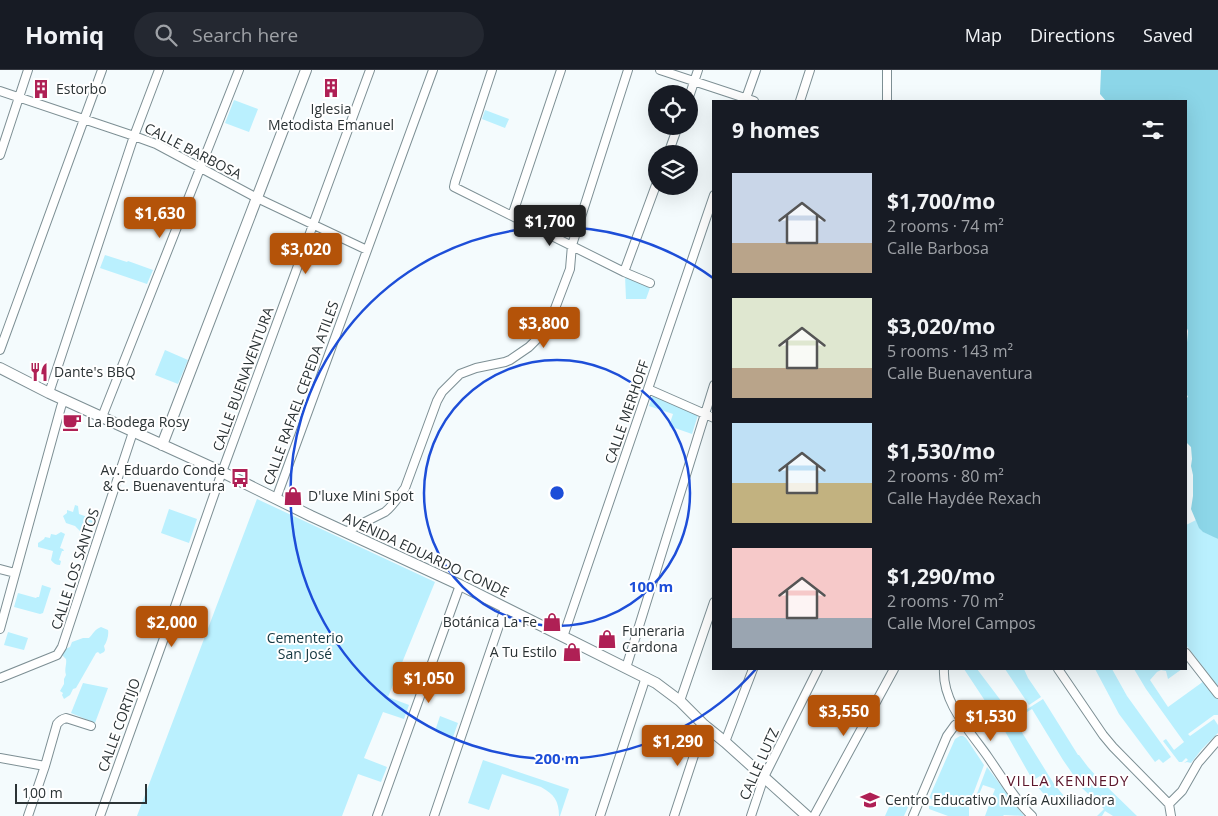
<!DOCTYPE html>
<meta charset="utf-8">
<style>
:root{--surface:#171b24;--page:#242831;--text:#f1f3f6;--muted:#9ea1a6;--line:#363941;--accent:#b45309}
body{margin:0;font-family:"Open Sans",sans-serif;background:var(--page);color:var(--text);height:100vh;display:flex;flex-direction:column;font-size:19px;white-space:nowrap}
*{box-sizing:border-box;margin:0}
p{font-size:16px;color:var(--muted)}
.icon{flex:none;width:28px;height:28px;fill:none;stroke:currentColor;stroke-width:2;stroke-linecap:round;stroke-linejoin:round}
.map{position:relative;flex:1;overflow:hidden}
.details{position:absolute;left:712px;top:30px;width:475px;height:570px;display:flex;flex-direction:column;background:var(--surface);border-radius:0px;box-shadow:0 5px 20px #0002}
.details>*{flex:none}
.fabs{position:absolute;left:648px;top:15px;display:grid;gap:10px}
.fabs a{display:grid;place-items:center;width:50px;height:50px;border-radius:50%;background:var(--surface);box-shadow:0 5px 20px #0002;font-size:25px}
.scale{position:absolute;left:15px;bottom:12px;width:132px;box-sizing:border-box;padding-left:5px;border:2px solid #2b3335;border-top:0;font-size:14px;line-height:18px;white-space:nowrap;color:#2b3335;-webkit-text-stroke:4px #fff;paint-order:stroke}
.price{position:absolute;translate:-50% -42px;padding:0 11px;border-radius:5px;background:var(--accent);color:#fff;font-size:16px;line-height:32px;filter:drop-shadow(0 1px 2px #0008)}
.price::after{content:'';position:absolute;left:50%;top:30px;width:15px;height:11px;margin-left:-8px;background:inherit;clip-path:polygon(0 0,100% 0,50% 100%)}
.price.selected{background:#222;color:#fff}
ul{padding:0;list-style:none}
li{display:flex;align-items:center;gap:15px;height:125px;padding:0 20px}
li span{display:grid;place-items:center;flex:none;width:140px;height:100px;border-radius:0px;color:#555}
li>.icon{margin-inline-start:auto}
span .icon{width:60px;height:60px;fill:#fffc;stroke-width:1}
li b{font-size:21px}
h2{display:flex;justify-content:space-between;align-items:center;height:60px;padding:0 20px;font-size:21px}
header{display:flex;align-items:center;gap:30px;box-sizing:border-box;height:70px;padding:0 25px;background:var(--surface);border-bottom:1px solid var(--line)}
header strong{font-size:24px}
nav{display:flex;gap:28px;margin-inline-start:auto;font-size:18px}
.search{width:350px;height:45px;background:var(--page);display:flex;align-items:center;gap:12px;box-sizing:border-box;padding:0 18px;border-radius:28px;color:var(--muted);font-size:19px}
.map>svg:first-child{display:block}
</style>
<header>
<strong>Homiq</strong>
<div class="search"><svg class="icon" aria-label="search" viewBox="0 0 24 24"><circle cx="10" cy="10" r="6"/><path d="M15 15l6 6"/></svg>Search here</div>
<nav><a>Map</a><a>Directions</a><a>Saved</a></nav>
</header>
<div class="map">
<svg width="1218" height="746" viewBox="0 0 1218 746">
<rect width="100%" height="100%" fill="#f4fbfd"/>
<!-- green -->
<path fill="#baf0fe" d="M234 30 258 39 249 62 225 53Z
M485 40 509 49 505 58 482 49Z
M105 185 127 192 128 191 153 200 147 214 100 198Z
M625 206 650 218 646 229H626Z
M165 280 188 290 178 314 155 305Z
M653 325 698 345 692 364 669 356 673 344 649 336Z
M257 429 435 512 388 627 409 635 404 649 383 642 364 688 387 697 381 712 358 704 342 746H137Z
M75 435 78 436 79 444 96 450 93 458 84 455 82 461H80L75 456 66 453 63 446 67 443V440L73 442Z
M169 439 197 449 189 473 161 463Z
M1196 450C1202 466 1206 461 1218 469V616L1186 575V455Z
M61 462 65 464 60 478 63 479 64 481H62L59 490 61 491 60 495C56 495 53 493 51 490L53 481 38 477V473L44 469 45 467 50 468 51 464 56 465Z
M42 515 51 518 43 543 40 544 14 537 18 523 36 528 37 527H39Z
M101 557 108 560C109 565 107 572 104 576L105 580 104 582 100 584 98 582 96 583 76 618 73 619 70 625 64 629 62 625 63 623 60 621 64 614V609L66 605C64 599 67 595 66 589L61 584 65 579 70 577 72 572 83 568H89C93 564 95 559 101 557Z
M8 562 28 568 24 580 4 575Z
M964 599H977L1011 644 999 651 997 649Z
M1005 599H1024L1028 608 1041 627 1029 635Z
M1095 599H1112L1127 626 1171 687 1163 693 1159 689 1155 692 1119 644Z
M1134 599H1182L1168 609 1166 601 1161 600 1157 602 1150 610 1168 637 1204 611 1218 629V645H1214L1188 664 1190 666 1214 649 1218 655V663L1202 679 1191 693 1187 692 1184 693 1188 690 1186 688 1182 692H1179L1163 671 1166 669 1174 680 1184 672 1146 619Z
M83 613 108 618 95 653 71 643Z
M1043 629 1078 685H1079L1088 697 1098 708 1081 716 1063 690 1032 639 1022 645 1021 643Z
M440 646 458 653 453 667 435 661Z
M1013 648 1054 714 1065 727 1055 737 1036 715 1043 709 1040 706 1032 711V709L1002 656 1005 652Z
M960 666H963L966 668 984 695 969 735V746H948L929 739V736H933L935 731 929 728 955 669Z
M483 690 569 719 560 746H559C559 731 554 724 541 717L502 704 489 740 468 733Z
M987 697 1024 746 1004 745 1003 746H985L995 719 983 715 977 729H975Z
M1099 709 1137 746H1113L1105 741 1102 746H1097L1104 739 1082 718Z
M893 728 909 735 904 746H885Z"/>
<!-- water -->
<path fill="#8cd6e8" d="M1101 0H1218V469L1203 462 1199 458 1191 439 1193 426V405L1191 396 1192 389 1191 377 1186 372V330L1188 326 1186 325V284L1188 261 1186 256V31H1106L1100 24Z"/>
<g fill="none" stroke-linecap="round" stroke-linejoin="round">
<!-- minor casing -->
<g stroke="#7d8f94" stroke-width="10">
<path id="minor" d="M492 0 455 112 454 117 624 202 650 213
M660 0 754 31
M0 21 134 66 156 74 257 128 367 180
M689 27 698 0
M745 31 756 0
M800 31 810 0
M887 31V0
M668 84 678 56
M0 85 28 0
M512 146 561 0
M624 202 656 115
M0 280 102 0
M648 319 714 348
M49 323 134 66 159 0
M102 347 239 0
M276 429 433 0
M345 462 385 442C393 436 399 426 405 418L437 331 442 322 460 304 476 298 505 292 510 290 529 277 542 264 551 249 570 199 572 175 628 0
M0 499 15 503
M0 559 61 337 64 329
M563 567 648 319 714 125
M1186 583 1218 624
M626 598 714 315
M944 599C942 633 970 661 988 687 1002 707 1014 729 1032 746
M1058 599 1103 665 1113 677 1169 734 1171 746
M0 608 57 585 62 577 133 362
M680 631 714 532
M725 672 753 599
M0 688 45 696
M1169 734 1182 721 1198 693 1218 670
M28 746 45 696 57 654C60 650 62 649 66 648L91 656
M100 746 164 568 222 402 370 0
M377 746 460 515
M434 746 505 538
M600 746 646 607
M674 746 704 655
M751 746 764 707 818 599
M814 746 894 599
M913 746 947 666 955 655 962 650"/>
</g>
<!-- tertiary casing -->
<g stroke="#7d8f94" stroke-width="12">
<path id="tertiary" d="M0 298 49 323 222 402 311 446 460 515 656 613 680 631 704 655 725 672 807 746
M162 375 306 0"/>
</g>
<!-- minor -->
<use href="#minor" stroke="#fff" stroke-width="8"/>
<!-- tertiary -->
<use href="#tertiary" stroke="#fff" stroke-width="10"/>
</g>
<!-- distance rings -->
<g fill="none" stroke="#1d4ed8" stroke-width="2.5">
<circle cx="557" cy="423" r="133"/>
<path d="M756 599A266 266 0 1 1 713 208"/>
</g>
<!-- icons -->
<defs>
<g id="building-bare" transform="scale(1.5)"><path d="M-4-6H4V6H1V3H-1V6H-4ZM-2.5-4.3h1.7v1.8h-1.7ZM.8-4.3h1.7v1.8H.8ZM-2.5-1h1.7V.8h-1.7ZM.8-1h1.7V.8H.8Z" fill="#af2055" stroke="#fff" stroke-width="2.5" paint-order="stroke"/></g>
<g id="restaurant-bare" transform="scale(1.5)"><path d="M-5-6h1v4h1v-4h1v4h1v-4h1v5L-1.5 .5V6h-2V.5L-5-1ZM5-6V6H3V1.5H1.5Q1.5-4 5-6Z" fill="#af2055" stroke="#fff" stroke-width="2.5" paint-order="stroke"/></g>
<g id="cafe-bare" transform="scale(1.5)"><path d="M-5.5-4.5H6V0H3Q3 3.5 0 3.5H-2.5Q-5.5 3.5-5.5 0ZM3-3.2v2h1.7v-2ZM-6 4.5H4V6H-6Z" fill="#af2055" stroke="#fff" stroke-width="2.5" paint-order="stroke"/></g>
<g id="bus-bare" transform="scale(1.5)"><path d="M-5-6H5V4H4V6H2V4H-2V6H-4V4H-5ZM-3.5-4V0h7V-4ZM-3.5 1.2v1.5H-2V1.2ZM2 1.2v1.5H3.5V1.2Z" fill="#af2055" stroke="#fff" stroke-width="2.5" paint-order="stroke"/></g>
<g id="shop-bare" transform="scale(1.5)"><path d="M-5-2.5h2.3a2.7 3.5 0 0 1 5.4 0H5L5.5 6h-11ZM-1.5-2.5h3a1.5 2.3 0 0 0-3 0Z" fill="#af2055" stroke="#fff" stroke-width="2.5" paint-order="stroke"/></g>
<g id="school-bare" transform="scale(1.5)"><path d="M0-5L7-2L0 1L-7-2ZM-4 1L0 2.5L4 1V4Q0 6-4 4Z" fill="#af2055" stroke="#fff" stroke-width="2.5" paint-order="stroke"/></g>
</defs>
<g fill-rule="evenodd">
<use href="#building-bare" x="331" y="18"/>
<use href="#building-bare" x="41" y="19"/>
<use href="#restaurant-bare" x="39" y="302"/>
<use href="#cafe-bare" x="72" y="352"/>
<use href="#bus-bare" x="240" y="408"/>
<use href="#shop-bare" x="293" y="426"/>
<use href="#shop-bare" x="552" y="552"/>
<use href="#shop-bare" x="607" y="569"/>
<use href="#shop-bare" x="572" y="582"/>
<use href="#school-bare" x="870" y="730"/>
</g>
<g text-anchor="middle" stroke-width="4" stroke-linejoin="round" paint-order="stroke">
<!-- poi labels -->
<g font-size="14" fill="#2b3335" stroke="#fff" text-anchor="start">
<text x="56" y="24">Estorbo</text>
<text x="331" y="44" text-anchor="middle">Iglesia<tspan x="331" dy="16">Metodista Emanuel</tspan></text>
<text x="54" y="307">Dante's BBQ</text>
<text x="87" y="357">La Bodega Rosy</text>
<text x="225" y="405" text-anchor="end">Av. Eduardo Conde<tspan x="225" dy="16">&amp; C. Buenaventura</tspan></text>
<text x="308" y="431">D'luxe Mini Spot</text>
<text x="537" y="557" text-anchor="end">Botánica La Fe</text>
<text x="622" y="566">Funeraria<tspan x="622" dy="16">Cardona</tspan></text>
<text x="557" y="587" text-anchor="end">A Tu Estilo</text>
<text x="885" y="735">Centro Educativo María Auxiliadora</text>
</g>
<!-- street labels -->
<g font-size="14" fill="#2b3335" stroke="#fff">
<text transform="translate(193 81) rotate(27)" y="5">CALLE BARBOSA</text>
<text transform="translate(243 309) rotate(-70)" y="5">CALLE BUENAVENTURA</text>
<text transform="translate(301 323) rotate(-70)" y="5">CALLE RAFAEL CEPEDA ATILES</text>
<text transform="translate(627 342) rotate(-71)" y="5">CALLE MERHOFF</text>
<text transform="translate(426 485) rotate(25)" y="5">AVENIDA EDUARDO CONDE</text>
<text transform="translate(75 499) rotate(-72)" y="5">CALLE LOS SANTOS</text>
<text transform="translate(119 655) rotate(-70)" y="5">CALLE CORTIJO</text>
<text transform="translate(759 694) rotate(-66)" y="5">CALLE LUTZ</text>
</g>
<!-- park labels -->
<g font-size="14" fill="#143740" stroke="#fff">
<text x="305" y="573">Cementerio<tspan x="305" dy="16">San José</tspan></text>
</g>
<!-- neighbourhood labels -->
<g font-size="15" letter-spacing="1" fill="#5b172c" stroke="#fff">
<text x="1068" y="716">VILLA KENNEDY</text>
</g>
</g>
<circle cx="557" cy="423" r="8" fill="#1d4ed8" stroke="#fff" stroke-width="2.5"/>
<g font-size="15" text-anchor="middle" font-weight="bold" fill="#1d4ed8" stroke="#fff" stroke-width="4" stroke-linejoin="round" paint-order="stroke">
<text x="651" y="522">100 m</text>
<text x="557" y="694">200 m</text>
</g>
</svg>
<div class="fabs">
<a><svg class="icon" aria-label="locate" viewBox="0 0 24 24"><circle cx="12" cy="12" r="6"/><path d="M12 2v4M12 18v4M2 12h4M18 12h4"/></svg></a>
<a><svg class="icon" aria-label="layers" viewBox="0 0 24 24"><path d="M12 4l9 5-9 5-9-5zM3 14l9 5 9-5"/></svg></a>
</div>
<div class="scale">100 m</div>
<b class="price" style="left:160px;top:169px">$1,630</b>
<b class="price selected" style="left:550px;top:177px">$1,700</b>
<b class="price" style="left:306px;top:205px">$3,020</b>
<b class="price" style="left:544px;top:279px">$3,800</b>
<b class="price" style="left:172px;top:578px">$2,000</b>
<b class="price" style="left:429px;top:634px">$1,050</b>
<b class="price" style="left:844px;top:667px">$3,550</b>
<b class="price" style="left:991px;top:672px">$1,530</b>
<b class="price" style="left:678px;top:697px">$1,290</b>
<section class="details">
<h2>9 homes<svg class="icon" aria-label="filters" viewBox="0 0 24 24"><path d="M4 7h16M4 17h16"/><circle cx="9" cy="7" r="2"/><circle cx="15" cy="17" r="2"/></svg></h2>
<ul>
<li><span style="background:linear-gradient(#c9d6e8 70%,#b9a48a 0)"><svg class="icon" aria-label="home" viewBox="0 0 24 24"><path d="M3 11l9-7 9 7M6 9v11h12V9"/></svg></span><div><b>$1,700/mo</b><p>2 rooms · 74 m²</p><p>Calle Barbosa</p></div></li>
<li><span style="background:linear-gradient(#dfe7d0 70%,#b9a48a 0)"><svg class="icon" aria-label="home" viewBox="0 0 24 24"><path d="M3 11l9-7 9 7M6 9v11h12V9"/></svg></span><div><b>$3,020/mo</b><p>5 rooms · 143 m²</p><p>Calle Buenaventura</p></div></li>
<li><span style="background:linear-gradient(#bfe0f5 60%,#c2b280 0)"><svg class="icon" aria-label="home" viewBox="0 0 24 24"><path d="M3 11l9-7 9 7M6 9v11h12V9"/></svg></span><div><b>$1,530/mo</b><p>2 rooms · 80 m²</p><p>Calle Haydée Rexach</p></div></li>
<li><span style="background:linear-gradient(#f6c9c9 70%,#9aa5b1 0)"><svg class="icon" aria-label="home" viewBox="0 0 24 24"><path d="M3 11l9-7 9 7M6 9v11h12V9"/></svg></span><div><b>$1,290/mo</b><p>2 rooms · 70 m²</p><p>Calle Morel Campos</p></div></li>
</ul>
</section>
</div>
